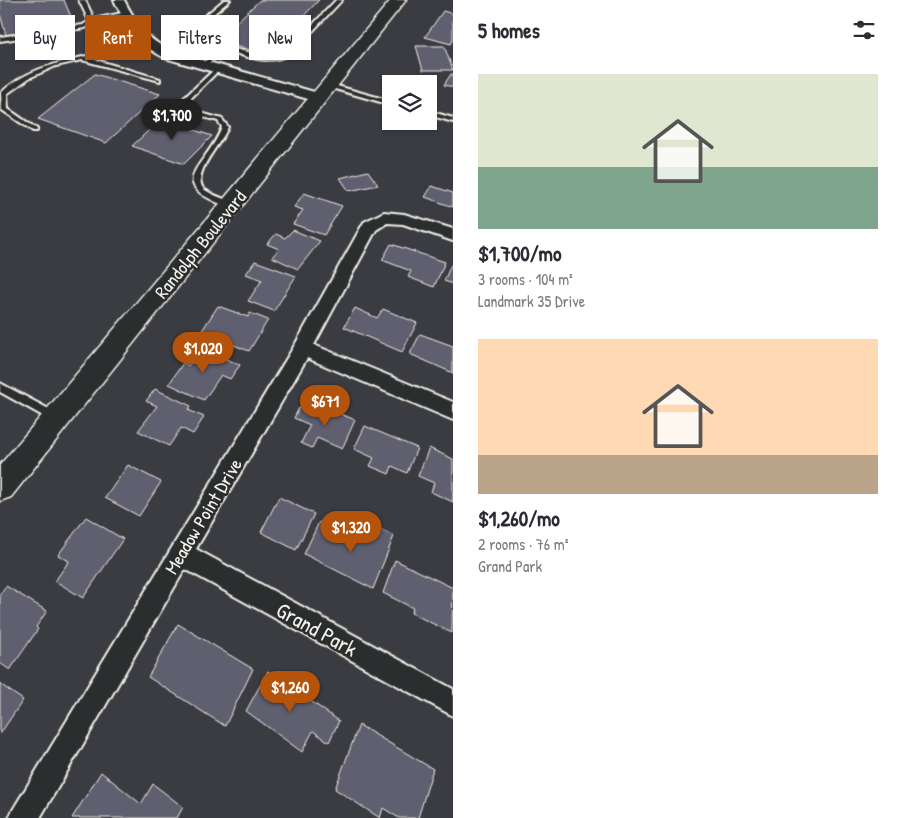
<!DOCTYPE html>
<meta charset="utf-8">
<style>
:root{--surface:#fff;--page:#f7f7f7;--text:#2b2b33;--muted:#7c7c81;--accent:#b45309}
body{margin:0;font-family:"Patrick Hand",sans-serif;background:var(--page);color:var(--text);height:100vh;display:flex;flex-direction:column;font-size:19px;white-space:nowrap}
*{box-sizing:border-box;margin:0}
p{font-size:16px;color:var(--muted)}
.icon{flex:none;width:28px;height:28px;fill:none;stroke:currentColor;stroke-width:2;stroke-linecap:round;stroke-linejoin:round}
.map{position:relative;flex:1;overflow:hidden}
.sheet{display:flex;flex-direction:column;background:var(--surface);width:450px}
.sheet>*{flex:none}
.banner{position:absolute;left:15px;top:15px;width:362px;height:45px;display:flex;gap:10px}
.tools{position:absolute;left:382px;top:75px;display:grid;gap:10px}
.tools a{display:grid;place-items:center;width:55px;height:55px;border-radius:0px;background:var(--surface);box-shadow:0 1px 4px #0004;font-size:25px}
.price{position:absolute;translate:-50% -42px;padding:0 11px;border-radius:18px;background:var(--accent);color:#fff;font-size:16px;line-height:32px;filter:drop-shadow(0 1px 2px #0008)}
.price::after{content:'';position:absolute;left:50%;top:30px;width:15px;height:11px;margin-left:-8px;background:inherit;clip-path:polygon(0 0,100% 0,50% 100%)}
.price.current{background:#222;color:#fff}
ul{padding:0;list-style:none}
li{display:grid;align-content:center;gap:10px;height:265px;padding:0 25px}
li span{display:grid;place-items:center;height:155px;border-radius:0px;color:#555}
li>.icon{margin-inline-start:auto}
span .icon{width:90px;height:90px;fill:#fffc;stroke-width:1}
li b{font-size:21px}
h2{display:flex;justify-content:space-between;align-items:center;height:60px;padding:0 25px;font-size:21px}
.chip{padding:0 18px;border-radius:0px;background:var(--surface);box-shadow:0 1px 4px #0004;font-size:18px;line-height:45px}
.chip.current{background:var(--accent);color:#fff}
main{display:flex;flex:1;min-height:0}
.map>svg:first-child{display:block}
</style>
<main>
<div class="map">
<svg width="453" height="818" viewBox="0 0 453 818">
<rect width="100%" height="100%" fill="#3a3c42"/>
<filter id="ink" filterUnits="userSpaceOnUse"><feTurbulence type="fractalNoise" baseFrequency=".02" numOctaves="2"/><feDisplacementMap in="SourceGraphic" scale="10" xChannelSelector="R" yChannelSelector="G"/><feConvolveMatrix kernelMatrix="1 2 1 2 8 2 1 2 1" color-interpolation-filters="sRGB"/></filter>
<g filter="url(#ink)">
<!-- building -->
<path fill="#5f5e70" stroke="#f4f1e8" d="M0 0H64L74 24 6 35 0 14Z
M260 0H319L267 54 216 41Z
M443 11 453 14V40L451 44 425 37Z
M416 46H444L453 70H423Z
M95 74 160 94 106 143 38 119Z
M451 74H453V87L444 85Z
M161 119 212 136 184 164 132 146Z
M368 171 378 185 349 191 340 178Z
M432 186 453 193V207L425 197Z
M304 193 342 206 324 235 293 224 303 210 294 207Z
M293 230 320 241 298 269 272 257 279 249 267 244 276 234 285 238Z
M391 244 445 262 434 287 408 277 411 271 382 260Z
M255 261 296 276 274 311 248 301 262 280 246 274Z
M451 265 453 266V284L444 281Z
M218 306 248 317 250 313 268 320 249 351 201 332Z
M355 308 377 318 383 309 417 323 402 352 344 327Z
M420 334 453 346V373L410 354Z
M201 348 240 365 230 379 221 375 204 400 169 384 183 363 188 366Z
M155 389 191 406 188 410 204 417 193 434 181 428 169 446 138 431 157 406 146 401Z
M319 405 355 420 342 449 317 438 312 448 301 443 310 425 294 418 299 408 314 414Z
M365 426 417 448 407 473 392 466 389 474 370 466 374 458 354 449Z
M429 448 453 459V502L431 492 434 483 418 476Z
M128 465 161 482 139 516 105 498Z
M279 497 314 514 296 550 261 532Z
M86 517 123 539 83 598 55 581 69 561 58 555Z
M319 522 364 544 372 525 394 536 373 589 304 554Z
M395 560 453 588 452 633 411 613 413 608 383 593Z
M6 586 47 611 36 627 38 629 10 670 0 663V594Z
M178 624 253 669 225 726 148 677Z
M268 671 339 721 329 742 313 731 302 752 246 711Z
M0 684 23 700 0 734Z
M359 725 433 769 418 818H399L383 808 380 818 335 789Z
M101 772 141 804 153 784 183 807 177 818H72Z"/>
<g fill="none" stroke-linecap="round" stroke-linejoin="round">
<!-- lane casing -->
<g stroke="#f4f1e8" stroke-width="4">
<path id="lane" d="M79 0H85L94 19 127 12 130 14 94 22 85 28 0 41V37L83 25 89 21Z
M224 0H230L166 54H162V52Z
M336 0H342L291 54C275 62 261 61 244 56 238 54 232 51 225 53 218 55 211 62 205 66L200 65 218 51 230 48 268 57 280 55 287 52Z
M141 37 143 38V40L112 52 89 58 160 79V81L82 60 56 66 29 78 7 94 8 109 37 129V131H33L2 110 1 93C31 64 70 62 108 50 119 46 130 41 141 37Z
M217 67 219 68V70L189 100 187 106 190 110 222 119 228 127C223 142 188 176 205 190 214 196 225 199 235 203L236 205 232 208C159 183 207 168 222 127L218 121 185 112 181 106 184 98Z
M330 84 391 101V105L328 87 327 86Z
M429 111 453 118V122L429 115Z
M0 383 60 415 61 418 60 421 56 422 52 421 0 392Z"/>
</g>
<!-- street casing -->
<g stroke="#f4f1e8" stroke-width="4">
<path id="street" d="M114 0H124C138 26 146 39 173 52L325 95 327 98 320 102 315 101 165 58C136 43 128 28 114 0Z
M384 212 404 214 453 229V241L403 224 387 223 376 230 314 345 453 402V420L307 358 196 549 453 689V716L185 569 40 818H9L14 808 296 343 364 222Z"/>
</g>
<!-- secondary casing -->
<g stroke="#f4f1e8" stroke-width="3">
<path id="secondary" d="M391 0H406L11 497 0 501V465Z"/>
</g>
<!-- lane -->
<use href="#lane" fill="#2a2d2e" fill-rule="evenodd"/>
<!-- street -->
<use href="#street" fill="#2a2d2e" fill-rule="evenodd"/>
<!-- secondary -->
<use href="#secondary" fill="#2a2d2e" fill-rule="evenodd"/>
</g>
</g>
<g text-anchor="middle" stroke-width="5" stroke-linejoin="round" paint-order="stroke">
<!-- street labels -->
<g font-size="19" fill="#f4f1e8" stroke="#2a2d2e">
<text transform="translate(200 244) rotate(-51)" y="7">Randolph Boulevard</text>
<text transform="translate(203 516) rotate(-59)" y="7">Meadow Point Drive</text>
</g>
<!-- near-street labels -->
<g font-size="22" fill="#f4f1e8" stroke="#2a2d2e">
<text transform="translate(317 629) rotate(29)" y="8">Grand Park</text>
</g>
</g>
</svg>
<div class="tools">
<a><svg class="icon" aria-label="layers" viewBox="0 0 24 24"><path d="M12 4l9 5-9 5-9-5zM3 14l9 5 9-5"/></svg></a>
</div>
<b class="price current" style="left:172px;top:141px">$1,700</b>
<b class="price" style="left:203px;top:374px">$1,020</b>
<b class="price" style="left:325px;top:427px">$671</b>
<b class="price" style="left:351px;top:553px">$1,320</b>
<b class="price" style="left:290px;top:713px">$1,260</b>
<div class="banner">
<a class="chip">Buy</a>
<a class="chip current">Rent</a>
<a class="chip">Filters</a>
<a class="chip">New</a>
</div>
</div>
<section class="sheet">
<h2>5 homes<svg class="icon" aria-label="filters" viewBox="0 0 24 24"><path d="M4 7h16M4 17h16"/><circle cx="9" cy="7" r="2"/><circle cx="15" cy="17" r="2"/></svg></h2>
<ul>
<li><span style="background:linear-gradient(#dfe7d0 60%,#7fa58c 0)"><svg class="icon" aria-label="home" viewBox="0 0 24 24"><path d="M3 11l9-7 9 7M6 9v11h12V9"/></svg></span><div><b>$1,700/mo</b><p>3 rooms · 104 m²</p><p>Landmark 35 Drive</p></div></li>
<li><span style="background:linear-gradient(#ffd9b3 75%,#b9a48a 0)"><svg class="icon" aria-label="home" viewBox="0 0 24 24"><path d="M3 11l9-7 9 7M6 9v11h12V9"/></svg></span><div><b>$1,260/mo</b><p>2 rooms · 76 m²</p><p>Grand Park</p></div></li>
</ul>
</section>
</main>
